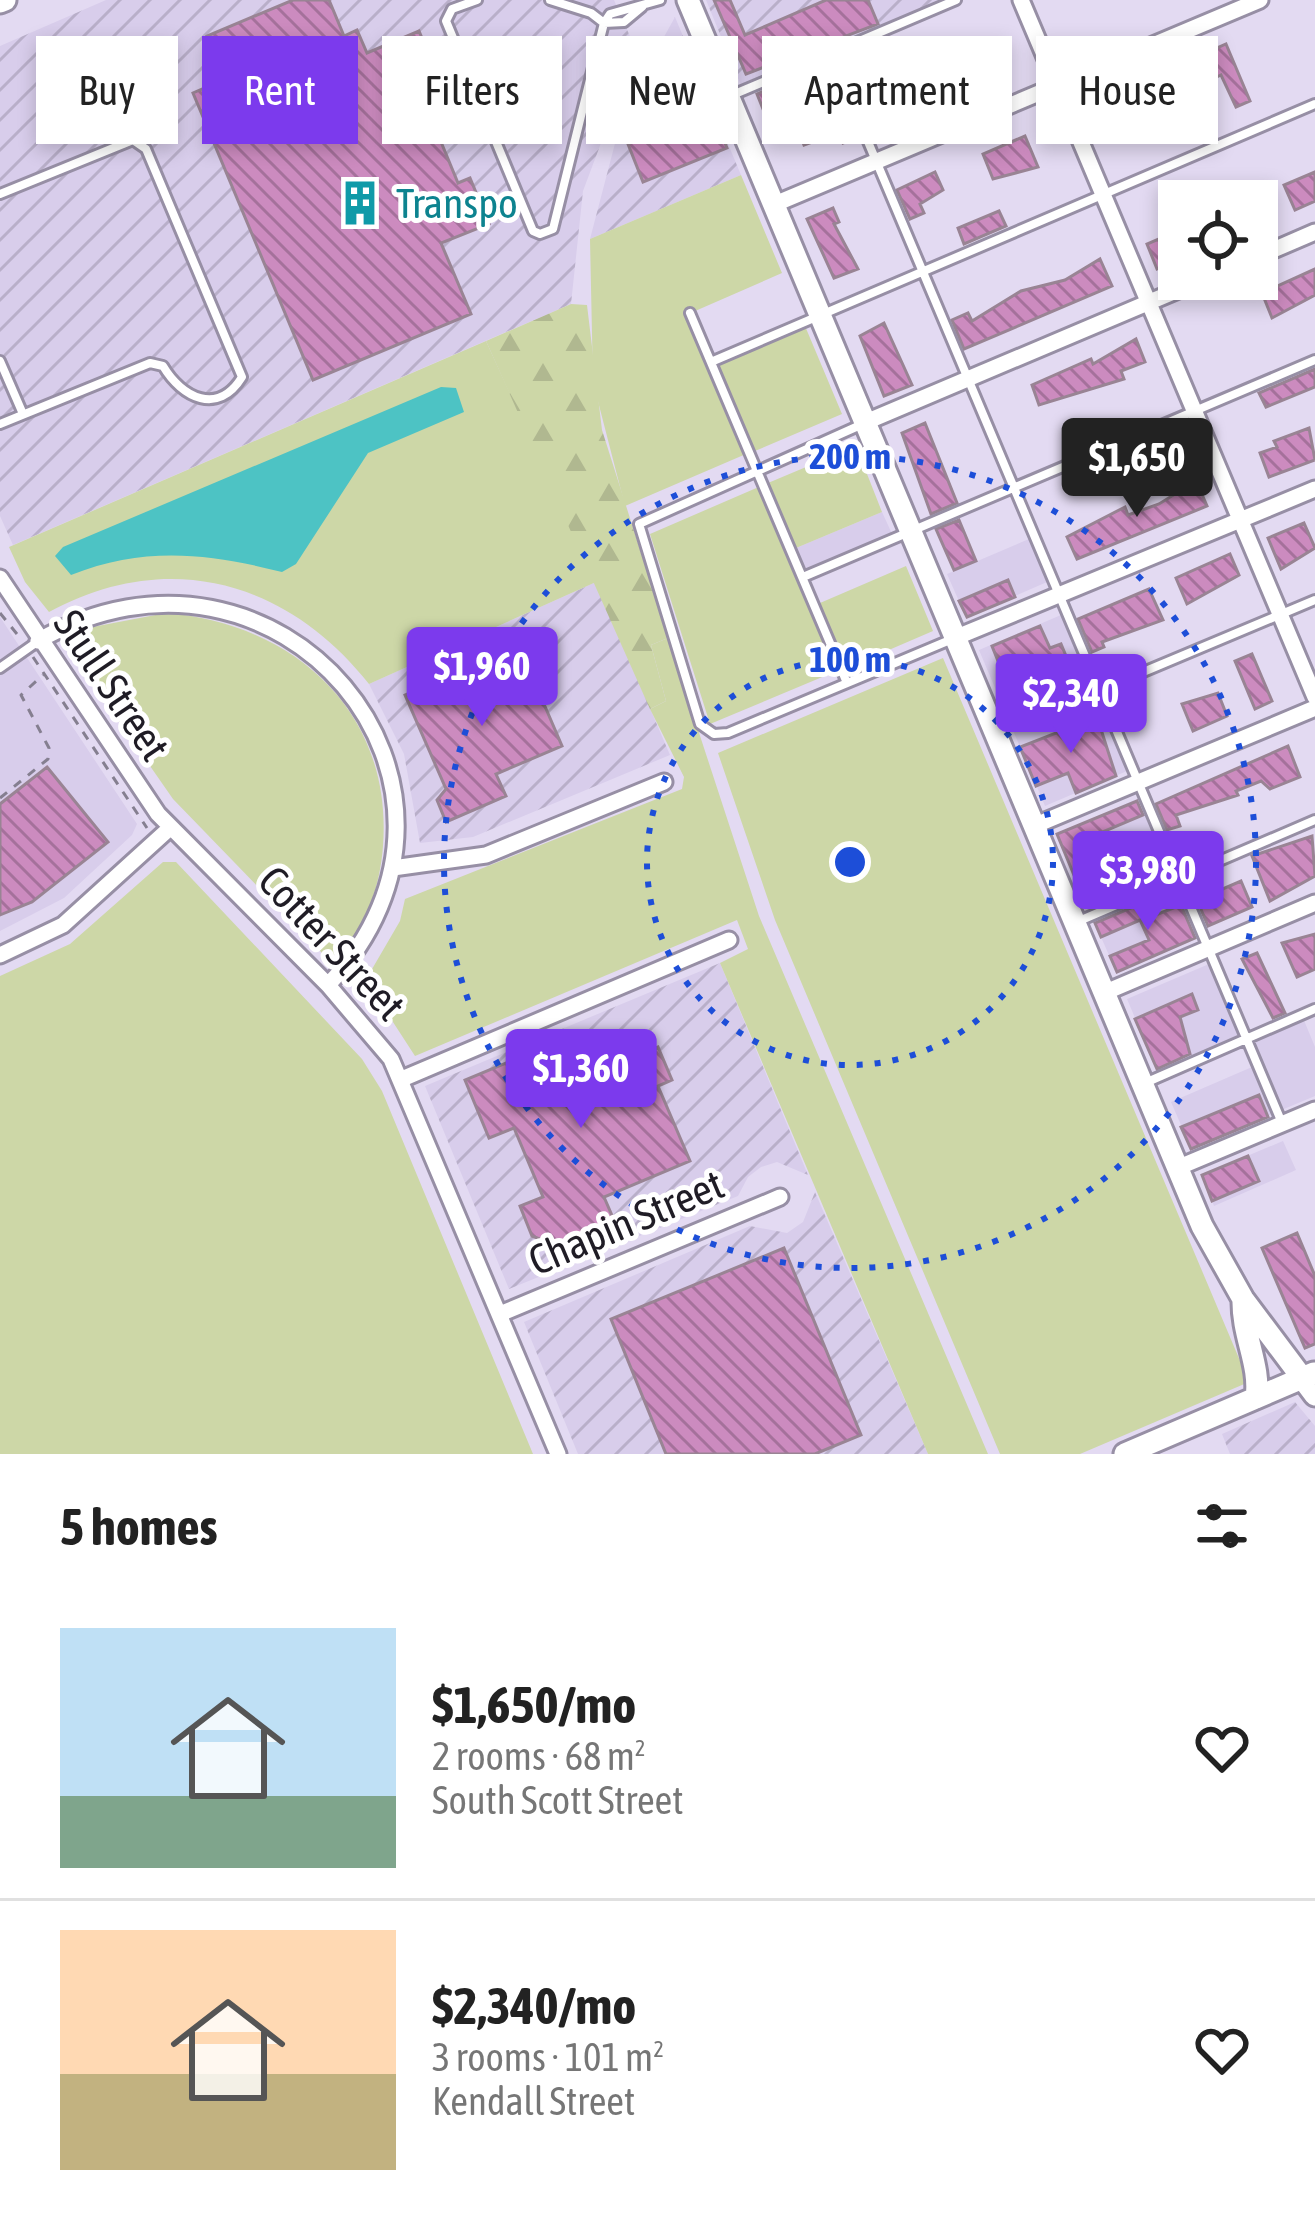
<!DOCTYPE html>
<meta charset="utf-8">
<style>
:root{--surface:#fff;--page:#f6f6f6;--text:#222;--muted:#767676;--line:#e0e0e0;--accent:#7c3aed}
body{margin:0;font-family:"Asap Condensed",sans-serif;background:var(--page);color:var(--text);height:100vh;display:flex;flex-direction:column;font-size:45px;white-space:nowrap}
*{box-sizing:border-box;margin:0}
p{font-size:39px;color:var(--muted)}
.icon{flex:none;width:66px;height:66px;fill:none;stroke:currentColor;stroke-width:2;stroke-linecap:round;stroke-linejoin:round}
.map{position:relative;height:1454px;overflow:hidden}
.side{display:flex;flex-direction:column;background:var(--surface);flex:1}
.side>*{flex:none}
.top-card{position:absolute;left:36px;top:36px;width:1245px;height:108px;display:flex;gap:24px}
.controls{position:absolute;left:1158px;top:180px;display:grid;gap:24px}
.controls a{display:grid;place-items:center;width:120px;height:120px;border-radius:0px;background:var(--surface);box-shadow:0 6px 18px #0003;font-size:60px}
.price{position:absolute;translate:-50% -102px;padding:0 27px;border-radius:12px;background:var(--accent);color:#fff;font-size:39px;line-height:78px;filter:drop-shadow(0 3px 6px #0008)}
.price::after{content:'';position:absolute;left:50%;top:72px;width:36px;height:27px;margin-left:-18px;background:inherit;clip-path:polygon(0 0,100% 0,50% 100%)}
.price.current{background:#222;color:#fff}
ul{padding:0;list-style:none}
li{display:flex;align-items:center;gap:36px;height:300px;padding:0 60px}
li+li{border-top:3px solid var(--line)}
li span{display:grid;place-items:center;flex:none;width:336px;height:240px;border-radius:0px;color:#555}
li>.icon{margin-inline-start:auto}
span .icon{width:144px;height:144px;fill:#fffc;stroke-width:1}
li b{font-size:51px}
h2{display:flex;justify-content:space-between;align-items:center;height:144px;padding:0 60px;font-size:51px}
.chip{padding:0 42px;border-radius:0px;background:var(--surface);box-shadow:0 6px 18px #0003;font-size:42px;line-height:108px}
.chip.current{background:var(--accent);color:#fff}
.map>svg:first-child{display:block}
</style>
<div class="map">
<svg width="1315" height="1454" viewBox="0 0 1315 1454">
<defs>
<pattern id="industrial-furrows" width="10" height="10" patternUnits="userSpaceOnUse" patternTransform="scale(3)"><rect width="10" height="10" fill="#d8cdeb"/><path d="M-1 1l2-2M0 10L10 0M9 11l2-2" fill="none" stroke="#b9afc9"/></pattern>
<pattern id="forest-firs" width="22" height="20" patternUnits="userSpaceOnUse" patternTransform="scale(3)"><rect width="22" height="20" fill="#cdd7a7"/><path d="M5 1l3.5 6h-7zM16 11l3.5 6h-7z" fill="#b0b890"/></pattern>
<pattern id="building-back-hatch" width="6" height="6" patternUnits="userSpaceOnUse" patternTransform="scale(3)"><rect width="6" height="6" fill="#cc8bbf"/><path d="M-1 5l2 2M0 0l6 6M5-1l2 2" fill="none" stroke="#a5719b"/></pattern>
</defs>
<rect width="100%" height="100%" fill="#e3daf2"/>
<!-- built -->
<path fill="#d8cdeb" d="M882 512 893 536 806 572 796 548Z
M1029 539 1047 582 966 617 947 574Z
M1061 615 1127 771 1045 806 979 650Z
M0 617 137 824 132 835 64 898 0 931Z
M1139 798 1171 877 1089 911 1057 834Z
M1175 884 1197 937 1116 971 1093 919Z
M1209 964 1240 1035 1158 1072 1127 999Z
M1303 1018 1315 1047V1096L1191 1148 1171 1102 1252 1067 1243 1044Z
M1283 1141 1296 1170 1214 1206 1202 1175Z"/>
<!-- industrial -->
<path fill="url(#industrial-furrows)" d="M106 0H614L636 50 583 191 571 304 13 545 0 516V46Z
M706 0H947L742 88Z
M675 17 741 175 590 239 624 109Z
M596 582 670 755 473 837 420 843 404 754 369 684Z
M720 963 808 1175 777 1162 761 1167 748 1177 738 1196 509 1289 425 1086Z
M815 1192 928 1454H578L524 1322 750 1226 787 1233 803 1222Z
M1295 1402 1315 1426V1454H1230L1222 1434Z"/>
<!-- green -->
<path fill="#cdd7a7" d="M741 175 782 273 686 315 746 454 625 506 593 382 590 239Z
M805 326 842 414 755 451 718 365Z
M486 341 596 582 369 684C287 580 167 548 49 612L25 582 9 547Z
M856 446 882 512 796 548 768 483Z
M761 486 839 670 710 724 650 534Z
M906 566 933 631 847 668 820 603Z
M166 613C293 623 393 711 383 846 380 886 367 925 339 955H324L173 799 68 648 82 629Z
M668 638 759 916 988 1454H928L720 963 748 949 737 920 415 1056 391 1019 361 988 400 921 405 899 682 789 684 777 650 709 666 701 651 645Z
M943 658 1249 1382 1080 1454H1000L775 920 718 753Z
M163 862H176L362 1059 382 1091 533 1454H0V976L70 944Z"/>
<!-- forest -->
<path fill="url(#forest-firs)" d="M571 304 587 305 602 430 668 638 651 645 666 701 650 709 486 341Z"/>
<!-- water -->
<path fill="#4dc3c4" d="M441 387 456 388 464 412 368 453 296 564 282 572C207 553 144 546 71 575L55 556 63 547Z"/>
<!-- building -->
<path fill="url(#building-back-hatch)" stroke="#998494" stroke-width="3" d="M293 0H329L344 36 357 30 367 53 419 31 429 55 418 59 436 104 427 108 458 183 470 178 489 224 441 243 471 314 313 380 193 93 225 79 207 36Z
M714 0H730L745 35 826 0H868L878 24 746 74Z
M983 43 1002 79 961 96 950 68 969 60 965 50Z
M1226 44 1250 101 1236 107 1221 75 1204 83 1202 78 1176 88 1178 93 1114 117 1106 97Z
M670 54 687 96 703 90 727 148 643 182 628 144 649 135 637 106 661 58Z
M826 64 856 138 843 143 839 132 804 145 788 104 765 114 757 94Z
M1025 136 1038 167 993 179 983 154Z
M935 172 943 190 920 204 924 213 910 219 897 190Z
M1315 172V201L1295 210 1284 185Z
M833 208 839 222 834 224 858 269 834 278 807 219Z
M999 211 1006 226 964 244 958 228Z
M1173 226 1179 258 1157 269 1147 244 1166 236 1163 230Z
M1100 259 1112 286 964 349 952 320 968 313 972 321 1021 291 1065 280Z
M1315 269V295L1272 318 1262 293Z
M884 323 912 385 884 396 860 336Z
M1136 339 1145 362 1121 371 1124 379 1039 405 1032 385 1091 359 1093 364Z
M1315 369V387L1266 407 1259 393Z
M925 423 957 503 931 514 902 433Z
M1309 428 1315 460 1269 477 1260 453 1277 447 1274 441Z
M1194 476 1207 506 1077 559 1067 537 1125 507 1128 515 1159 504 1180 491 1177 484Z
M959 520 976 561 954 570 936 529Z
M1304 523 1315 548 1281 569 1268 538Z
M1230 554 1239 575 1187 604 1176 578Z
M1008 580 1015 597 967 617 959 601Z
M1149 589 1163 620 1102 642 1104 647 1092 652 1078 619Z
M1040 626 1050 648 1061 644 1066 656 1006 681 992 646Z
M519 646 562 746 496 774 506 796 446 822 437 800 446 789 405 695Z
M1252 654 1272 701 1255 709 1235 661Z
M1218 693 1227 716 1193 731 1182 704Z
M1097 717 1116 776 1076 793 1068 773 1036 786 1020 747Z
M1288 746 1300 777 1270 789 1261 781 1236 791 1238 795 1176 815 1180 826 1167 830 1156 804Z
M47 767 108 842 32 902 0 915V804Z
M1137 801 1143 815 1081 841 1091 867 1104 861 1112 880 1081 892 1057 834Z
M1312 836 1315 876 1270 901 1252 856Z
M1241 881 1252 907 1208 926 1197 900Z
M1147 901 1153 916 1181 905 1195 938 1117 972 1110 956 1149 940 1140 920 1101 937 1095 923Z
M1315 934V969L1297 977 1282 943Z
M1257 953 1285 1013 1273 1018 1242 959Z
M1192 994 1198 1010 1180 1017 1190 1054 1157 1069 1135 1019Z
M583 1031 600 1071 658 1047 672 1080 658 1086 690 1161 604 1197 617 1227 565 1249 532 1236 520 1206 543 1197 514 1128 489 1138 465 1080Z
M1259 1095 1268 1117 1191 1149 1181 1127Z
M1248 1156 1259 1181 1212 1201 1202 1175Z
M1297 1233 1315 1276V1344L1305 1348 1262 1248Z
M784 1248 861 1435 815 1454H666L611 1319Z"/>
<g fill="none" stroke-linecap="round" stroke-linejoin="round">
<!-- lane casing -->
<g stroke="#978fa5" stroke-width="14">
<path id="lane" d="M477 0 452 9 446 21 533 231 540 234 553 229 604 23 591 13 550 0
M642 7 624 22 604 23 610 14 660 0
M831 54 1282 1123
M730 96 956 0
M0 194 133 140 146 149 242 377C218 416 182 398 163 366L150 363 0 424
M690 313 847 683
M0 361 23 414
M711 362 1315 104
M865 423 639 524 700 724 714 734 728 733 950 640
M803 577 1315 360
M0 668 37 642
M1098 691 1315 600
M1079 921 1315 820
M1145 1083 1315 1009"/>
</g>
<!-- street casing -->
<g stroke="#978fa5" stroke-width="21">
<path id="street" d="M1021 0 1315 697
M775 204 1260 0
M1257 257 1315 232
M866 422 1204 279
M0 578 158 814 328 985 391 1059 558 1454
M957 637 1315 489
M38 641C278 503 517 785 328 985
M1036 825 1315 708
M393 868 486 855 664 782
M0 955 63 925 171 827
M1106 992 1315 903
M402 1079 729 940
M1177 1168 1315 1110
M500 1314 780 1197"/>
</g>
<!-- secondary casing -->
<g stroke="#978fa5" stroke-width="27">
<path id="secondary" d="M688 0 1202 1226 1243 1299 1315 1395
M0 2 5 0
M1243 1299C1242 1336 1261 1365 1256 1398
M1125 1454 1314 1373"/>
</g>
<!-- path -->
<path stroke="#857f90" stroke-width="3" stroke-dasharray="9 9" stroke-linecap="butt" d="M0 613 21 639
M33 657 147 828
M0 798 48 759 49 748 21 695 43 675"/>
<!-- lane -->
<use href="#lane" stroke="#fff" stroke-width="8"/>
<!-- street -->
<use href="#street" stroke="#fff" stroke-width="15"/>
<!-- secondary -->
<use href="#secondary" stroke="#fff" stroke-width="21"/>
</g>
<!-- distance rings -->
<g fill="none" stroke="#1d4ed8" stroke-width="6" stroke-dasharray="6 12">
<circle cx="850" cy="862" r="203"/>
<circle cx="850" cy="862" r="406"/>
</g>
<!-- icons -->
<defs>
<g id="building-bare" transform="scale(3.6)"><path d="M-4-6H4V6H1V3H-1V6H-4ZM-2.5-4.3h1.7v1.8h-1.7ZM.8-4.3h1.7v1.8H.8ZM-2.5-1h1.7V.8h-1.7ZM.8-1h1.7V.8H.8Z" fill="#0f9aa8" stroke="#fff" stroke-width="2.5" paint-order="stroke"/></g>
</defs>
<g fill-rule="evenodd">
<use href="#building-bare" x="360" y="203"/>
</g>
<g text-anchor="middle" stroke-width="10" stroke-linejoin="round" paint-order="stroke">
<!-- culture labels -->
<g font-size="42" fill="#0d838f" stroke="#fff" text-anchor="start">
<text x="396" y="218">Transpo</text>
</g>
<!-- street labels -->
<g font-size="42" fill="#1f1c25" stroke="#fff">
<text transform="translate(112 685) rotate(56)" y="15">Stull Street</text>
<text transform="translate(332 943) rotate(47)" y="15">Cotter Street</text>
<text transform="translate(626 1222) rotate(-23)" y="15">Chapin Street</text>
</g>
</g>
<circle cx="850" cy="862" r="18" fill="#1d4ed8" stroke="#fff" stroke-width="6"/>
<g font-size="36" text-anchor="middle" font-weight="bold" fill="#1d4ed8" stroke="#fff" stroke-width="10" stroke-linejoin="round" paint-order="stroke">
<text x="850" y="469">200 m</text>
<text x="850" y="672">100 m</text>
</g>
</svg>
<div class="controls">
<a><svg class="icon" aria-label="locate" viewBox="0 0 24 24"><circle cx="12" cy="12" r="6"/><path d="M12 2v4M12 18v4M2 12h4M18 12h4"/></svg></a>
</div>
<b class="price current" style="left:1137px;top:520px">$1,650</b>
<b class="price" style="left:482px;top:729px">$1,960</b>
<b class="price" style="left:1071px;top:756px">$2,340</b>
<b class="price" style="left:1148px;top:933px">$3,980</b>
<b class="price" style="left:581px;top:1131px">$1,360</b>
<div class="top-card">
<a class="chip">Buy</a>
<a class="chip current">Rent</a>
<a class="chip">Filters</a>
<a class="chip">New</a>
<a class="chip">Apartment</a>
<a class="chip">House</a>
</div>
</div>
<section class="side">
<h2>5 homes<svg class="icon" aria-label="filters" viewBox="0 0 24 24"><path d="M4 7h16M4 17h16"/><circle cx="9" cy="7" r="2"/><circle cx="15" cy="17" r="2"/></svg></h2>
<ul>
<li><span style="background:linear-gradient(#bfe0f5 70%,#7fa58c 0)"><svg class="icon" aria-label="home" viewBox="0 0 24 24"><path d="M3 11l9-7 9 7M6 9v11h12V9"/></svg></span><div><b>$1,650/mo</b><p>2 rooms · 68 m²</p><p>South Scott Street</p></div><svg class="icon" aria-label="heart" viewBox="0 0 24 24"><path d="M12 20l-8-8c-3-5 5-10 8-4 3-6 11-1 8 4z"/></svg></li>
<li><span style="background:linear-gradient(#ffd9b3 60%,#c2b280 0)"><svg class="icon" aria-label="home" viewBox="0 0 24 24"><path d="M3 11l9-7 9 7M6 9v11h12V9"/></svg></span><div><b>$2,340/mo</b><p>3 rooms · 101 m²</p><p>Kendall Street</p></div><svg class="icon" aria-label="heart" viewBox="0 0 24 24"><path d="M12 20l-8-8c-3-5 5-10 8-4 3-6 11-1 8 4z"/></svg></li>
</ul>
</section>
